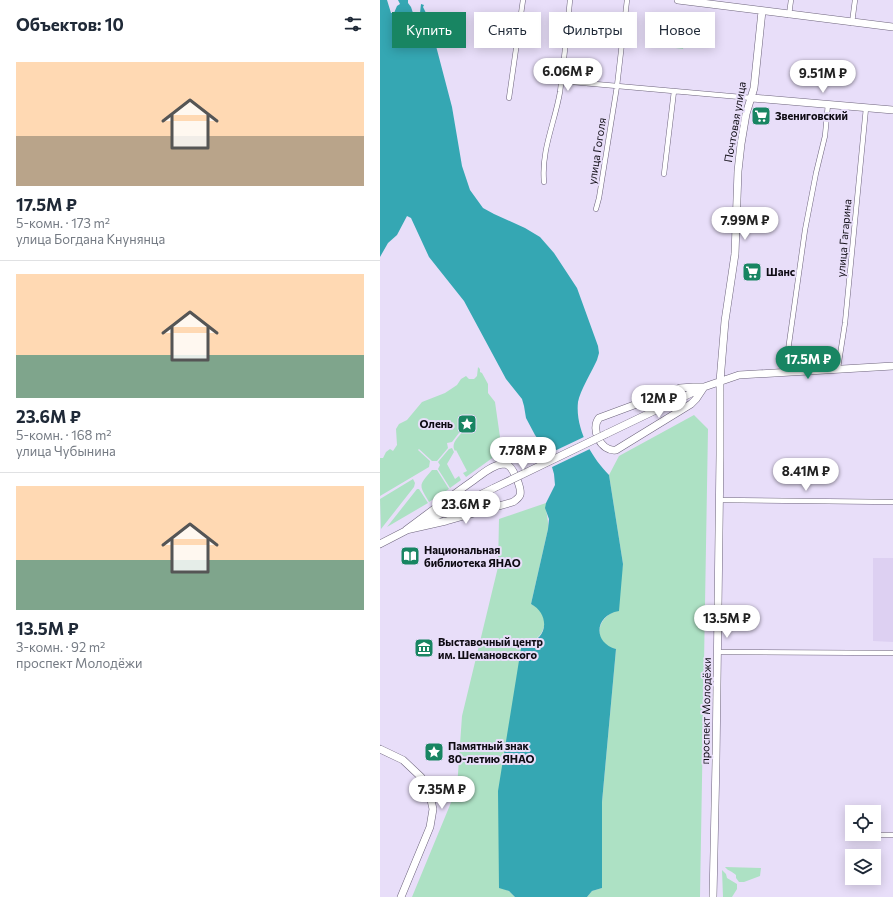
<!DOCTYPE html>
<html lang="ru">
<meta charset="utf-8">
<style>
:root{--surface:#fff;--page:#f2f2f3;--text:#1f2937;--muted:#747a83;--line:#e0e1e3;--accent:#188562}
body{margin:0;font-family:Commissioner,sans-serif;background:var(--page);color:var(--text);height:100vh;display:flex;flex-direction:column;font-size:15px;white-space:nowrap}
*{box-sizing:border-box;margin:0}
p{font-size:13px;color:var(--muted)}
.icon{flex:none;width:22px;height:22px;fill:none;stroke:currentColor;stroke-width:2;stroke-linecap:round;stroke-linejoin:round}
.map{position:relative;flex:1;overflow:hidden}
.panel{display:flex;flex-direction:column;background:var(--surface);width:380px}
.panel>*{flex:none}
.hud{position:absolute;left:12px;top:12px;width:380px;height:36px;display:flex;gap:8px}
.controls{position:absolute;left:465px;top:805px;display:grid;gap:8px}
.controls a{display:grid;place-items:center;width:36px;height:36px;border-radius:0px;background:var(--surface);box-shadow:0 2px 10px #0003;font-size:20px}
.price{position:absolute;translate:-50% -34px;padding:0 9px;border-radius:14px;background:#fff;color:#222;font-size:13px;line-height:26px;filter:drop-shadow(0 1px 2px #0008)}
.price::after{content:'';position:absolute;left:50%;top:24px;width:12px;height:9px;margin-left:-6px;background:inherit;clip-path:polygon(0 0,100% 0,50% 100%)}
.price.on{background:var(--accent);color:#fff}
ul{padding:0;list-style:none}
li{display:grid;align-content:center;gap:8px;height:212px;padding:0 16px}
li+li{border-top:1px solid var(--line)}
li span{display:grid;place-items:center;height:124px;border-radius:0px;color:#555}
li>.icon{margin-inline-start:auto}
span .icon{width:72px;height:72px;fill:#fffc;stroke-width:1}
li b{font-size:17px}
h2{display:flex;justify-content:space-between;align-items:center;height:48px;padding:0 16px;font-size:17px}
.pill{padding:0 14px;border-radius:0px;background:var(--surface);box-shadow:0 2px 10px #0003;font-size:14px;line-height:36px}
.pill.on{background:var(--accent);color:#fff}
main{display:flex;flex:1;min-height:0}
.map>svg:first-child{display:block}
</style>
<main>
<section class="panel">
<h2>Объектов: 10<svg class="icon" aria-label="filters" viewBox="0 0 24 24"><path d="M4 7h16M4 17h16"/><circle cx="9" cy="7" r="2"/><circle cx="15" cy="17" r="2"/></svg></h2>
<ul>
<li><span style="background:linear-gradient(#ffd9b3 60%,#b9a48a 0)"><svg class="icon" aria-label="home" viewBox="0 0 24 24"><path d="M3 11l9-7 9 7M6 9v11h12V9"/></svg></span><div><b>17.5M ₽</b><p>5-комн. · 173 m²</p><p>улица Богдана Кнунянца</p></div></li>
<li><span style="background:linear-gradient(#ffd9b3 65%,#7fa58c 0)"><svg class="icon" aria-label="home" viewBox="0 0 24 24"><path d="M3 11l9-7 9 7M6 9v11h12V9"/></svg></span><div><b>23.6M ₽</b><p>5-комн. · 168 m²</p><p>улица Чубынина</p></div></li>
<li><span style="background:linear-gradient(#ffd9b3 60%,#7fa58c 0)"><svg class="icon" aria-label="home" viewBox="0 0 24 24"><path d="M3 11l9-7 9 7M6 9v11h12V9"/></svg></span><div><b>13.5M ₽</b><p>3-комн. · 92 m²</p><p>проспект Молодёжи</p></div></li>
</ul>
</section>
<div class="map">
<svg width="513" height="897" viewBox="0 0 513 897">
<rect width="100%" height="100%" fill="#e8def9"/>
<!-- built -->
<path fill="#ddd0f2" d="M493 558H513V642L493 641Z"/>
<!-- green -->
<path fill="#ade1c4" d="M293 35 305 37 303 49 288 47V42L292 43Z
M98 367 100 369V372L102 373 108 384V393L115 402 122 451 86 477 83 473 87 471 76 450 75 451C70 443 79 437 84 430L90 431C94 428 95 424 92 420L86 418 81 422V426L82 429 72 442 67 443 68 448 57 461H52L39 449 38 450 50 461 49 467 0 496V458H3L6 452 10 449 13 451 17 445 16 429 19 424 27 420 42 402 65 393 77 385 81 379 86 376 89 379H94L97 376Z
M314 415 328 429 320 897H207L212 891 222 888V802L236 649C233 648 229 648 227 646 213 636 220 617 234 612L243 564 229 475 239 456Z
M72 448 74 452 67 464 75 479 79 476 81 480 70 488 58 469 60 465 58 462 69 449Z
M52 470H57L69 489 49 502C39 485 38 486 52 470Z
M33 479 35 483 34 487 1 529 0 499Z
M37 489H39L48 503 7 527Z
M166 503C165 511 169 519 168 529L151 604C153 605 157 607 159 609 172 623 160 644 143 642L122 888 129 891 135 897H32L77 788 82 716 118 567 119 519Z
M345 867 381 868 380 876 364 882H359L356 878V875C352 871 348 871 345 867Z
M342 870 346 874 347 878 357 884V889L352 897H343Z"/>
<!-- water -->
<path fill="#35a7b3" d="M0 0H7L11 13H14L17 6 20 4 18 0H28V3L31 7 33 13H40L41 4 44 5 43 7 47 15 40 17V24L50 23 72 107 82 166 90 190 103 208 114 214 145 228 160 237 174 253 197 288 218 346 219 353 217 360C212 371 200 391 198 402 195 429 212 458 229 475L243 564 239 611C215 615 212 642 236 649L222 802V888L212 891 207 897H135L129 891 119 888 118 791 142 642C167 645 172 615 151 604L168 529 169 519 165 508 166 503 175 485 174 474 168 453 155 435 146 418 144 406 142 399 126 379 84 301 49 257 31 218 27 216 17 235 8 243 0 257Z"/>
<!-- pier -->
<path fill="#e8def9" d="M206 436 212 448 170 468 166 455Z"/>
<g fill="none" stroke-linecap="round" stroke-linejoin="round">
<!-- street casing -->
<g stroke="#6d647c" stroke-width="5.5">
<path id="street" d="M409 15 411 0
M472 23 475 0
M181 81 372 98
M129 98 143 0
M284 174 294 91
M164 182C161 150 175 122 180 92 184 61 187 31 190 0
M216 209 219 198 237 86 247 0
M458 368 465 323 486 108
M405 372 425 230 436 173 445 136 448 104
M339 500 513 502
M338 652 513 653
M499 835H513"/>
</g>
<!-- secondary casing -->
<g stroke="#6d647c" stroke-width="8">
<path id="secondary" d="M298 0 513 27
M372 98 513 110
M313 387H324L316 399 311 404 236 450C221 452 210 429 219 418L300 388Z
M226 434 324 387 359 375 513 366
M123 464C126 464 127 464 129 466 134 470 142 489 140 495 139 498 136 500 133 502L66 521 26 530C49 513 71 496 94 480 102 474 112 465 123 464Z
M42 523 114 488
M0 544 29 529
M0 749 23 760 41 777 48 787 53 809 50 827 21 897
M333 897 336 761 340 455V381L345 321 355 254 358 171 361 144 366 114 374 88 382 11"/>
</g>
<!-- street -->
<use href="#street" stroke="#fff" stroke-width="4.5"/>
<!-- secondary -->
<use href="#secondary" stroke="#fff" stroke-width="7"/>
<!-- secondary-bridge casing -->
<g stroke="#6d647c" stroke-width="8" stroke-linecap="butt">
<path id="secondary-bridge" d="M114 488 226 434"/>
</g>
<!-- secondary-bridge -->
<use href="#secondary-bridge" stroke="#fff" stroke-width="7"/>
</g>
<!-- icons -->
<defs>
<g id="supermarket-square" transform="scale(1)"><rect x="-9" y="-9" width="18" height="18" rx="4" fill="#188562" stroke="#e8def9"/><path d="M-6-5.5h2.5l.6 2H6L4.5 2H-2.5L-4.4-4H-6ZM-1.5 3.2a1.3 1.3 0 1 0 .1 0ZM3 3.2a1.3 1.3 0 1 0 .1 0Z" fill="#fff"/></g>
<g id="sight-square" transform="scale(1)"><rect x="-9" y="-9" width="18" height="18" rx="4" fill="#188562" stroke="#e8def9"/><path d="M0-6L1.8-2.2L6-1.7L2.9 1.2L3.7 5.4L0 3.3L-3.7 5.4L-2.9 1.2L-6-1.7L-1.8-2.2Z" fill="#fff"/></g>
<g id="library-square" transform="scale(1)"><rect x="-9" y="-9" width="18" height="18" rx="4" fill="#188562" stroke="#e8def9"/><path d="M-6-4Q-3-5.5-.7-3.5V5Q-3 3-6 4ZM6-4Q3-5.5 .7-3.5V5Q3 3 6 4Z" fill="#fff"/></g>
<g id="museum-square" transform="scale(1)"><rect x="-9" y="-9" width="18" height="18" rx="4" fill="#188562" stroke="#e8def9"/><path d="M0-6L6-3V-2H-6V-3ZM-5-1h2V3h-2ZM-1-1h2V3h-2ZM3-1h2V3H3ZM-6 4H6V6H-6Z" fill="#fff"/></g>
</defs>
<g fill-rule="evenodd">
<use href="#supermarket-square" x="381" y="116"/>
<use href="#supermarket-square" x="372" y="272"/>
<use href="#sight-square" x="87" y="424"/>
<use href="#library-square" x="30" y="556"/>
<use href="#museum-square" x="44" y="648"/>
<use href="#sight-square" x="54" y="752"/>
</g>
<g text-anchor="middle" stroke-width="4" stroke-linejoin="round" paint-order="stroke">
<!-- poi labels -->
<g font-size="11" font-weight="bold" fill="#0e0b13" stroke="#e8def9" text-anchor="start">
<text x="395" y="120">Звениговский</text>
<text x="386" y="276">Шанс</text>
<text x="73" y="428" text-anchor="end">Олень</text>
<text x="44" y="554">Национальная<tspan x="44" dy="13">библиотека ЯНАО</tspan></text>
<text x="58" y="646">Выставочный центр<tspan x="58" dy="13">им. Шемановского</tspan></text>
<text x="68" y="750">Памятный знак<tspan x="68" dy="13">80-летию ЯНАО</tspan></text>
</g>
<!-- street labels -->
<g font-size="11" fill="#0e0b13" stroke="#e8def9">
<text transform="translate(355 122) rotate(-80)" y="4">Почтовая улица</text>
<text transform="translate(217 151) rotate(-81)" y="4">улица Гоголя</text>
<text transform="translate(464 238) rotate(-85)" y="4">улица Гагарина</text>
<text transform="translate(326 711) rotate(-89)" y="4">проспект Молодёжи</text>
</g>
</g>
</svg>
<div class="controls">
<a><svg class="icon" aria-label="locate" viewBox="0 0 24 24"><circle cx="12" cy="12" r="6"/><path d="M12 2v4M12 18v4M2 12h4M18 12h4"/></svg></a>
<a><svg class="icon" aria-label="layers" viewBox="0 0 24 24"><path d="M12 4l9 5-9 5-9-5zM3 14l9 5 9-5"/></svg></a>
</div>
<b class="price" style="left:188px;top:92px">6.06M ₽</b>
<b class="price" style="left:443px;top:94px">9.51M ₽</b>
<b class="price" style="left:365px;top:241px">7.99M ₽</b>
<b class="price on" style="left:428px;top:380px">17.5M ₽</b>
<b class="price" style="left:279px;top:419px">12M ₽</b>
<b class="price" style="left:143px;top:471px">7.78M ₽</b>
<b class="price" style="left:426px;top:492px">8.41M ₽</b>
<b class="price" style="left:86px;top:525px">23.6M ₽</b>
<b class="price" style="left:347px;top:639px">13.5M ₽</b>
<b class="price" style="left:62px;top:810px">7.35M ₽</b>
<div class="hud">
<a class="pill on">Купить</a>
<a class="pill">Снять</a>
<a class="pill">Фильтры</a>
<a class="pill">Новое</a>
</div>
</div>
</main>
